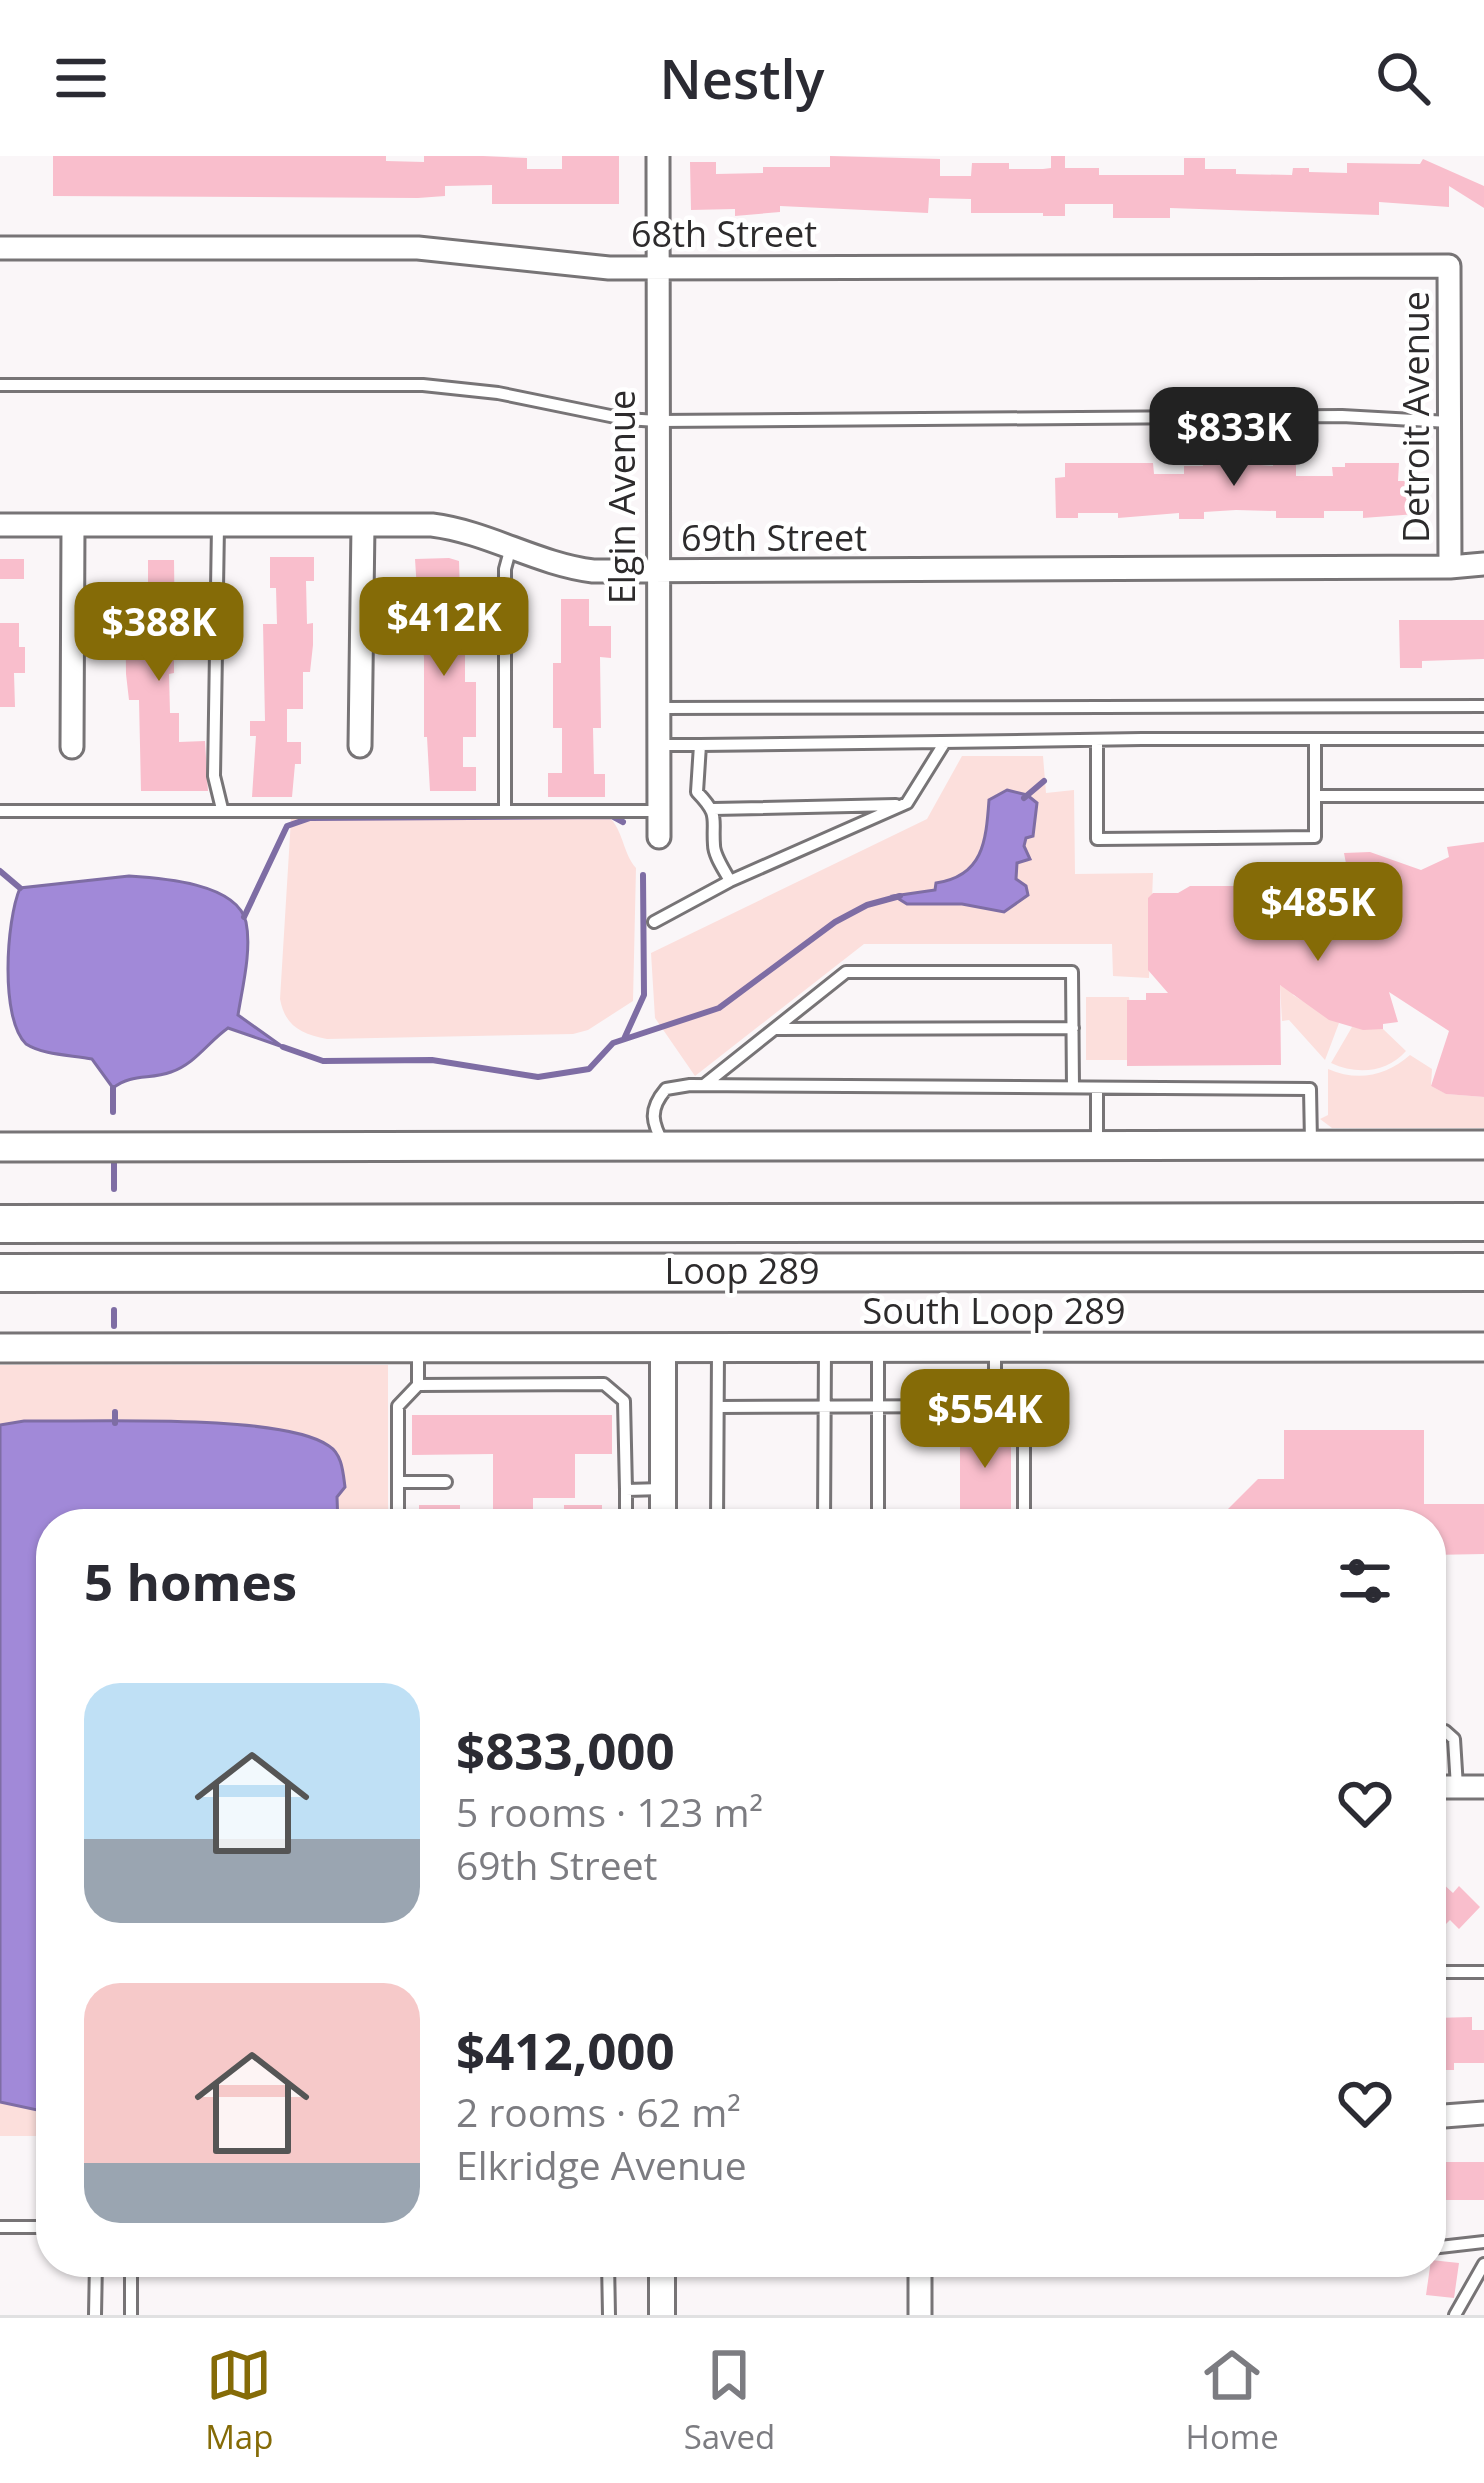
<!DOCTYPE html>
<meta charset="utf-8">
<style>
:root{--surface:#fff;--page:#f2f2f3;--text:#2b2b33;--muted:#7c7c81;--line:#e1e1e2;--accent:#856b07}
body{margin:0;font-family:"Open Sans",sans-serif;background:var(--page);color:var(--text);height:100vh;display:flex;flex-direction:column;font-size:45px;white-space:nowrap}
*{box-sizing:border-box;margin:0}
p{font-size:39px;color:var(--muted)}
.icon{flex:none;width:66px;height:66px;fill:none;stroke:currentColor;stroke-width:2;stroke-linecap:round;stroke-linejoin:round}
.map{position:relative;flex:1;overflow:hidden}
.panel{position:absolute;left:36px;top:1353px;width:1410px;height:768px;display:flex;flex-direction:column;background:var(--surface);border-radius:48px;box-shadow:0 3px 9px #0004}
.panel>*{flex:none}
.price{position:absolute;translate:-50% -102px;padding:0 27px;border-radius:24px;background:var(--accent);color:#fff;font-size:39px;line-height:78px;filter:drop-shadow(0 3px 6px #0008)}
.price::after{content:'';position:absolute;left:50%;top:72px;width:36px;height:27px;margin-left:-18px;background:inherit;clip-path:polygon(0 0,100% 0,50% 100%)}
.price.active{background:#222;color:#fff}
ul{padding:0;list-style:none}
li{display:flex;align-items:center;gap:36px;height:300px;padding:0 48px}
li span{display:grid;place-items:center;flex:none;width:336px;height:240px;border-radius:36px;color:#555}
li>.icon{margin-inline-start:auto}
span .icon{width:144px;height:144px;fill:#fffc;stroke-width:1}
li b{font-size:51px}
h2{display:flex;justify-content:space-between;align-items:center;height:144px;padding:0 48px;font-size:51px}
header{display:flex;justify-content:space-between;align-items:center;height:156px;padding:0 48px;background:var(--surface);font-size:54px;font-weight:600}
.tabs{display:flex;justify-content:space-around;align-items:center;height:168px;border-top:3px solid var(--line);background:var(--surface);font-size:33px;color:var(--muted)}
.tabs a{display:grid;justify-items:center;gap:6px}
.tabs .active{color:var(--accent)}
.map>svg:first-child{display:block}
</style>
<header><svg class="icon" aria-label="menu" viewBox="0 0 24 24"><path d="M4 6h16M4 12h16M4 18h16"/></svg>Nestly<svg class="icon" aria-label="search" viewBox="0 0 24 24"><circle cx="10" cy="10" r="6"/><path d="M15 15l6 6"/></svg></header>
<div class="map">
<svg width="1484" height="2159" viewBox="0 0 1484 2159">
<rect width="100%" height="100%" fill="#faf6f8"/>
<!-- green -->
<path fill="#fcdfdc" d="M962 600H1043L1046 637 1074 634 1075 718 1153 717 1149 822 1113 820 1112 788H864L695 920 655 862 651 797 927 663Z
M291 663H611C624 678 623 697 636 712L633 845 588 874 573 878 327 883C301 878 285 870 280 843Z
M1288 818 1293 839 1339 867 1325 904 1289 864 1282 865 1280 830Z
M1086 841H1129L1136 904H1086Z
M1352 871 1383 873 1406 895C1386 917 1357 919 1331 907Z
M1410 899 1432 913 1431 930 1447 938 1484 941V972H1332L1320 963 1328 959V913C1358 926 1386 920 1410 899Z
M0 1209H388V1368H51V1980H0Z"/>
<!-- water -->
<path fill="#a189d8" stroke="#7e6da4" stroke-width="3" d="M1007 634 1027 639 1037 647 1033 680 1026 682 1024 690 1030 703 1017 707 1016 723 1026 730 1028 739 1004 756 962 748H907L894 740 935 734 936 727C983 720 986 686 989 644Z
M129 720C161 722 237 727 246 766 252 794 242 833 238 859L283 891 228 872C208 886 195 908 171 916 150 924 132 917 113 932L92 903C72 899 43 899 26 888 0 863 6 765 20 732Z
M24 1265C89 1266 283 1257 329 1290 342 1298 343 1316 345 1331L337 1341 338 1368H51V1957L0 1946V1269Z"/>
<g fill="none" stroke-linecap="round" stroke-linejoin="round">
<!-- stream -->
<path stroke="#7e6da4" stroke-width="6" d="M1024 642 1044 625
M0 715 20 732
M244 761 287 670 310 662 612 660 623 666
M624 883 644 839 643 719
M283 891 323 905 432 904 538 921 589 913 613 887 719 852 835 766 867 749 900 740
M113 932V956
M114 1007V1033
M114 1154V1170
M115 1256V1267"/>
</g>
<!-- building -->
<path fill="#f9becc" d="M53 0H386V5L424 6V0H483L527 2V13H562V0H619V48H492V29L445 30V40L418 42 53 40Z
M830 0 940 3V20H971L972 7H1009V13H1043L1051 12V0H1065V12H1099V19H1184V2H1205V13H1236V18L1292 19 1293 12H1309V16L1347 17V7L1420 8 1423 3 1484 30V52L1449 30V51L1379 46V59L1170 52V62H1113V48H1065V60H1043V57H971V43L929 42 928 57 780 50V56L735 60V53L691 54 690 6H716V18L763 17V11H830Z
M1277 282H1296V320H1333L1332 311H1345V307H1399L1398 325H1416V358L1363 362V355H1324V362H1276V355L1236 354 1204 356V363H1179V357L1118 362V357H1078V362H1056L1055 322 1065 321V307H1153L1154 318H1184V310H1203V304L1273 310V289H1277Z
M270 401H314V425H306L307 468 313 467V489L310 516H303V553H287V586H301V608H295L292 641H252L256 580H250V565H265L263 468H277L276 432H270Z
M449 402 459 405 460 438H451V495H465V526H476V581H463V611H476V635H430L427 581H424V501L421 485H415V465H419L415 403Z
M0 403H24V423H0Z
M148 404H174L175 481H183V502H174V517L169 518 170 557H179V586L205 585 208 635H141L139 544H129L126 518 125 426H148Z
M561 443H589V470H611V502L600 501 601 572H593L594 618H605V641H548V617H562V572H553V507H561Z
M1399 464H1484V503L1422 505V512H1400Z
M0 467H19V491H25V517H14L15 551H0Z
M1484 686V941L1446 938 1431 930 1449 875 1389 836 1398 866 1383 868V873L1363 874 1329 864 1280 829 1281 909 1127 910V844H1146V837H1168L1148 814V742L1153 737H1178L1190 730H1276L1300 746 1320 727 1348 718 1344 697 1370 696 1421 714 1449 701 1447 691Z
M412 1259H612V1298H575V1342H533V1368H493V1298L412 1299Z
M960 1262H1011V1368H960Z
M1284 1274H1424V1348H1484V1398L1431 1399V1368H1213L1258 1323H1284Z
M419 1349H460V1368H419Z
M564 1349H602V1368H564Z
M1440 1725 1453 1737 1459 1730 1480 1751 1459 1773 1450 1764 1431 1783V1735Z
M1472 1861V1874H1484V1907H1454V1914H1434V1862Z
M1431 2006H1484V2044H1431Z
M1431 2104 1459 2107 1454 2142 1426 2139Z"/>
<g fill="none" stroke-linecap="round" stroke-linejoin="round">
<!-- service casing -->
<g stroke="#777476" stroke-width="16">
<path id="service" d="M0 229H423L498 237 625 263 658 265 1342 260 1449 266
M218 370 214 620 222 653
M659 552 1484 550
M1097 584V683L1315 681V584
M945 586 907 647 730 725C725 715 714 700 714 689 712 661 720 660 697 636L700 589C847 587 995 586 1142 583H1484
M658 589H700
M1315 640H1484
M713 653 896 649
M505 654V413L511 391
M0 655H658
M654 766 730 725
M776 873 1073 872
M704 929 846 816H1072L1073 931
M1097 932V988
M664 989C652 967 648 954 666 933L690 929 1310 933 1311 986
M995 1193V1250
M878 1194V1368
M418 1229 604 1228 624 1245 626 1334 663 1333
M718 1251 1024 1250V1368
M398 1326H446
M398 1368V1250L418 1229V1195
M626 1368V1334
M717 1368 718 1195
M824 1368 825 1191
M1431 1575H1445L1454 1583 1457 1631
M1431 1816H1484
M0 2071H51
M1431 2092 1484 2086
M131 2106V2159
M608 2106 609 2159
M95 2159 96 2106
M1455 2159 1484 2108"/>
</g>
<!-- minor casing -->
<g stroke="#777476" stroke-width="27">
<path id="minor" d="M658 0 659 681
M0 92H418L609 112 1449 110 1450 411
M0 369H432C488 376 537 408 593 415L1450 411 1484 408
M360 590 363 369
M72 591 73 369
M1431 1631H1484
M1431 1961 1484 1957
M920 2159V2106"/>
</g>
<!-- tertiary casing -->
<g stroke="#777476" stroke-width="30">
<path id="tertiary" d="M663 1191V1368
M662 2106V2159"/>
</g>
<!-- secondary casing -->
<g stroke="#777476" stroke-width="33">
<path id="secondary" d="M0 991 1484 989
M0 1192 1484 1191"/>
</g>
<!-- motorway casing -->
<g stroke="#777476" stroke-width="42">
<path id="motorway" d="M0 1068 1484 1066
M0 1117 1484 1116"/>
</g>
<!-- service -->
<use href="#service" stroke="#fff" stroke-width="10"/>
<!-- minor -->
<use href="#minor" stroke="#fff" stroke-width="21"/>
<!-- tertiary -->
<use href="#tertiary" stroke="#fff" stroke-width="24"/>
<!-- secondary -->
<use href="#secondary" stroke="#fff" stroke-width="27"/>
<!-- motorway -->
<use href="#motorway" stroke="#fff" stroke-width="36"/>
</g>
<g text-anchor="middle" stroke-width="9" stroke-linejoin="round" paint-order="stroke">
<!-- street labels -->
<g font-size="36" fill="#2d2b2c" stroke="#fff">
<text x="724" y="91">68th Street</text>
<text transform="translate(1416 261) rotate(-90)" y="13">Detroit Avenue</text>
<text transform="translate(622 341) rotate(-90)" y="13">Elgin Avenue</text>
<text x="774" y="395">69th Street</text>
<text x="742" y="1128">Loop 289</text>
<text x="994" y="1168">South Loop 289</text>
</g>
</g>
</svg>
<b class="price active" style="left:1234px;top:333px">$833K</b>
<b class="price" style="left:444px;top:523px">$412K</b>
<b class="price" style="left:159px;top:528px">$388K</b>
<b class="price" style="left:1318px;top:808px">$485K</b>
<b class="price" style="left:985px;top:1315px">$554K</b>
<section class="panel">
<h2>5 homes<svg class="icon" aria-label="filters" viewBox="0 0 24 24"><path d="M4 7h16M4 17h16"/><circle cx="9" cy="7" r="2"/><circle cx="15" cy="17" r="2"/></svg></h2>
<ul>
<li><span style="background:linear-gradient(#bfe0f5 65%,#9aa5b1 0)"><svg class="icon" aria-label="home" viewBox="0 0 24 24"><path d="M3 11l9-7 9 7M6 9v11h12V9"/></svg></span><div><b>$833,000</b><p>5 rooms · 123 m²</p><p>69th Street</p></div><svg class="icon" aria-label="heart" viewBox="0 0 24 24"><path d="M12 20l-8-8c-3-5 5-10 8-4 3-6 11-1 8 4z"/></svg></li>
<li><span style="background:linear-gradient(#f6c9c9 75%,#9aa5b1 0)"><svg class="icon" aria-label="home" viewBox="0 0 24 24"><path d="M3 11l9-7 9 7M6 9v11h12V9"/></svg></span><div><b>$412,000</b><p>2 rooms · 62 m²</p><p>Elkridge Avenue</p></div><svg class="icon" aria-label="heart" viewBox="0 0 24 24"><path d="M12 20l-8-8c-3-5 5-10 8-4 3-6 11-1 8 4z"/></svg></li>
</ul>
</section>
</div>
<nav class="tabs">
<a class="active"><svg class="icon" aria-label="map" viewBox="0 0 24 24"><path d="M3 6l6-2 6 2 6-2v14l-6 2-6-2-6 2zM9 4v14M15 6v14"/></svg>Map</a>
<a><svg class="icon" aria-label="saved" viewBox="0 0 24 24"><path d="M7 4h10v16l-5-4-5 4z"/></svg>Saved</a>
<a><svg class="icon" aria-label="home" viewBox="0 0 24 24"><path d="M3 11l9-7 9 7M6 9v11h12V9"/></svg>Home</a>
</nav>
